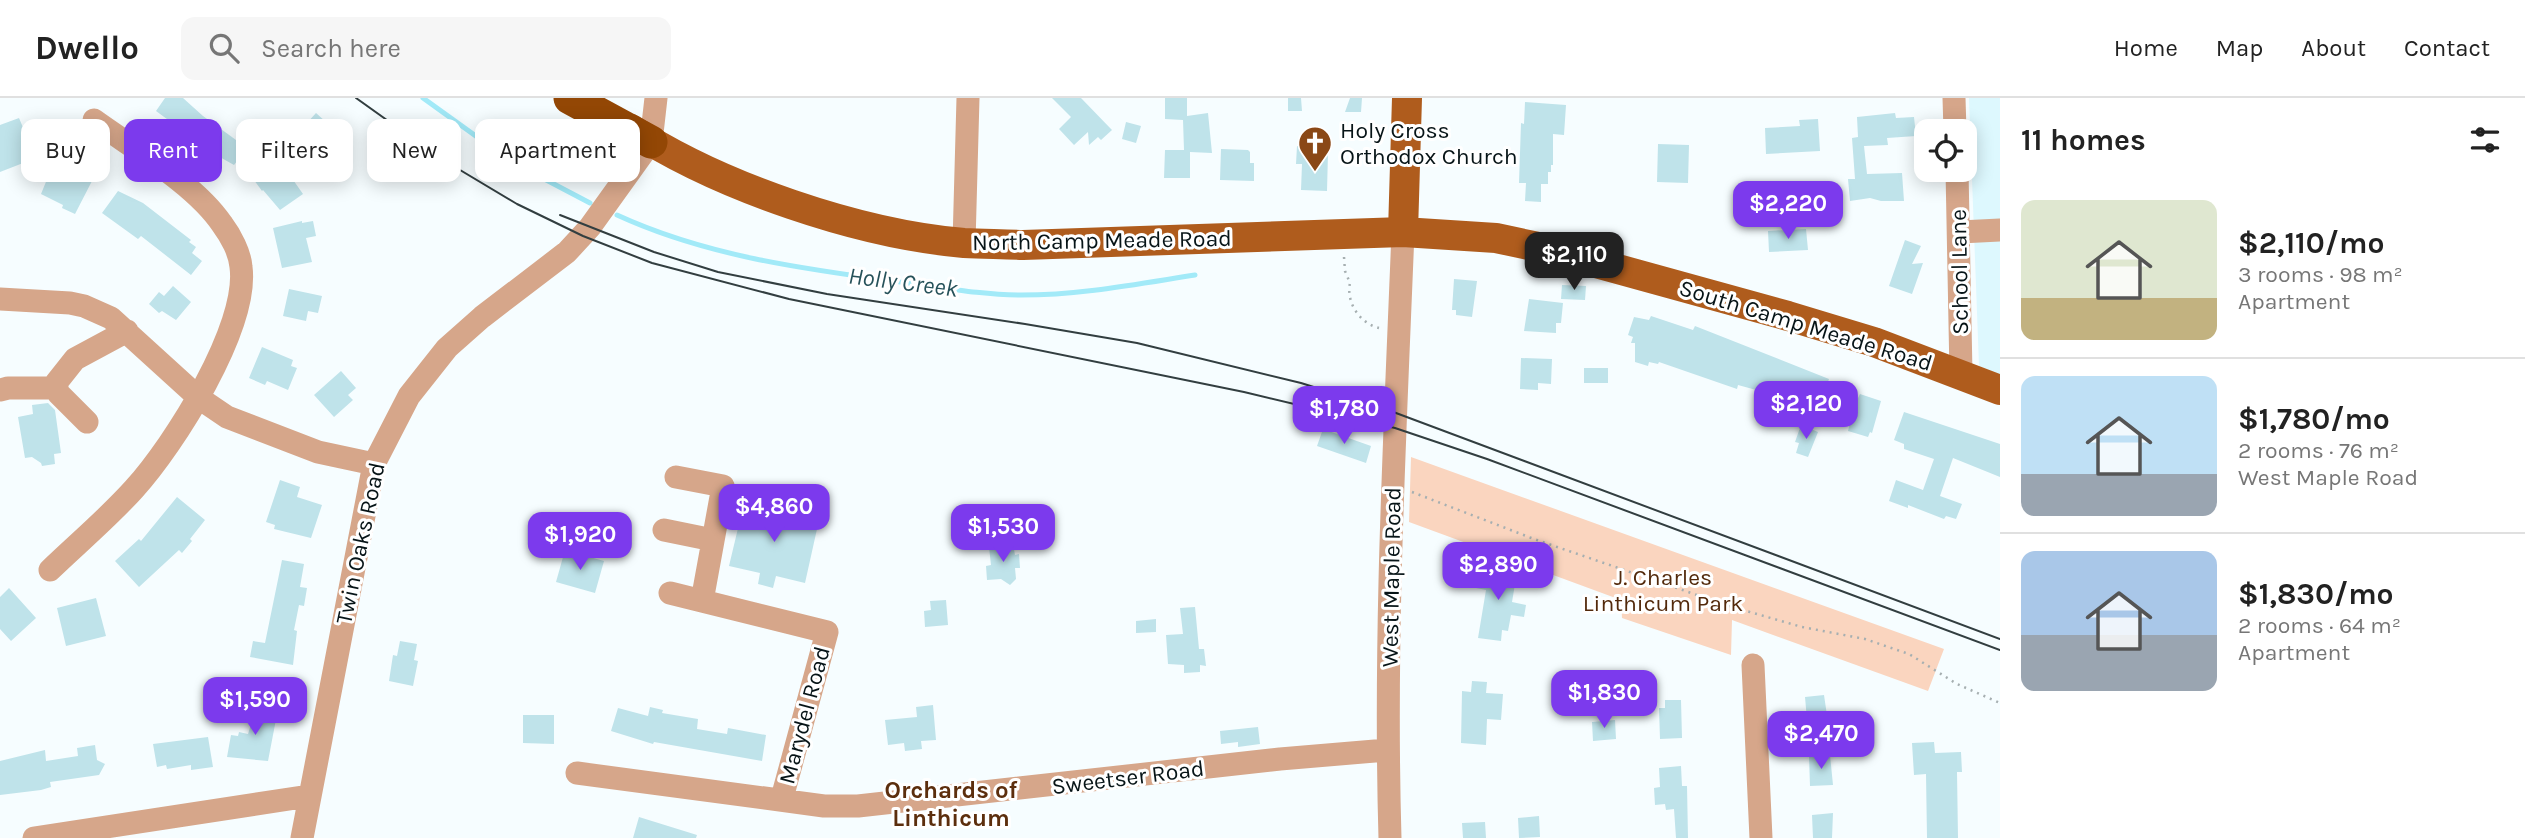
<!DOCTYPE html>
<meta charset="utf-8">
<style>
:root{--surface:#fff;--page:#f6f6f6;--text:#222;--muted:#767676;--line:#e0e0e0;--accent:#7c3aed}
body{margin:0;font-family:Karla,sans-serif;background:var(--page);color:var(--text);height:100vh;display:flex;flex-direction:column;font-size:26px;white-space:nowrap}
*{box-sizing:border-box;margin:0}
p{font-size:23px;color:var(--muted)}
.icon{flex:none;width:38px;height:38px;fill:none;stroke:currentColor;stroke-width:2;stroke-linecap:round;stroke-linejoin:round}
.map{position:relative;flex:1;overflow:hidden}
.side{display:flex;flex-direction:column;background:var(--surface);width:525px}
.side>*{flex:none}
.top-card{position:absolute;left:21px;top:21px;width:665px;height:63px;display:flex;gap:14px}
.buttons{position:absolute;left:1914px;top:21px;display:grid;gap:14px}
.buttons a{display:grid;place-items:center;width:63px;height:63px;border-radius:14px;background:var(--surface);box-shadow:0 4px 18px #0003;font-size:35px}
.price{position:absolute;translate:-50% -60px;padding:0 16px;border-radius:14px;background:var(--accent);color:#fff;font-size:23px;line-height:46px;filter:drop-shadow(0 2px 4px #0008)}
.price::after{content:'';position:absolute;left:50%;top:42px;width:21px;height:16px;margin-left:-10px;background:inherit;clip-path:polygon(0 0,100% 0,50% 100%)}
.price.current{background:#222;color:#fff}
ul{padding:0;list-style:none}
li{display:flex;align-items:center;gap:21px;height:175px;padding:0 21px}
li+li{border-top:2px solid var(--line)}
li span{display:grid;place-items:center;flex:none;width:196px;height:140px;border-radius:14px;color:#555}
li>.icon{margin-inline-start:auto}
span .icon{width:84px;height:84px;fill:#fffc;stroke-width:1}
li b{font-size:30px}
h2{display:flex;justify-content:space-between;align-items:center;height:84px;padding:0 21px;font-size:30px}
.chip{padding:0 24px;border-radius:14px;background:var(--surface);box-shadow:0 4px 18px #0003;font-size:24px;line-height:63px}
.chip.current{background:var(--accent);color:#fff}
header{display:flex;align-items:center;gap:42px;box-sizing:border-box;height:98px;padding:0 35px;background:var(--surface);border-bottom:2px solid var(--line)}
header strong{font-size:33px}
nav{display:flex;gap:38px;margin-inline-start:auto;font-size:24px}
.search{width:490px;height:63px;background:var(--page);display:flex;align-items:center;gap:18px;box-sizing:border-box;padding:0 24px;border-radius:14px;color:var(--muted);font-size:26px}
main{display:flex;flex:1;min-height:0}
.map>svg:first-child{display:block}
</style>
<header>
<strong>Dwello</strong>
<div class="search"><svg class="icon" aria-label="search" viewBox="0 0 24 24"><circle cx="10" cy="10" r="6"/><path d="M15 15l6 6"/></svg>Search here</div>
<nav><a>Home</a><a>Map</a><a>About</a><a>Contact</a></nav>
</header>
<main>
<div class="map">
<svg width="2000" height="740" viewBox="0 0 2000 740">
<rect width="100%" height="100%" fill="#f6fdff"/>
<!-- built -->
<path fill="#ddf8fe" d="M1969 0H2000V277L1979 268Z"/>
<!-- green -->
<path fill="#fad5bf" d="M1411 359 1944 551 1928 593 1732 522 1731 557 1622 520 1621 502 1409 424Z"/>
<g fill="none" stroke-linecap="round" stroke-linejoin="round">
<!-- stream -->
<path stroke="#a2eaf8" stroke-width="5" d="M423 0 512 64 590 105
M617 117C706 158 804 171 900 184 940 189 981 197 1021 197 1080 197 1137 186 1195 177"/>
</g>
<!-- building -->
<path fill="#bfe3ea" d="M165 0H183L203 18 247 50 234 67 218 58 216 62 169 27 171 24 156 13Z
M1052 0H1081L1112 32 1101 42 1098 39 1089 47 1088 34 1074 47 1059 31 1071 19Z
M1165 0H1187V18L1208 15 1212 55 1190 54V80H1164L1165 52H1184L1183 22 1165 21Z
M1288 0H1301L1302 13H1288Z
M1350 0H1362L1361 14H1345Z
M1525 4 1566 7 1564 37 1553 36V67H1551V74H1548V86H1541V104L1525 103 1526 85H1519L1521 25 1524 26Z
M316 15 326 24 314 36 305 27Z
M1895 15 1896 20 1914 19 1916 38 1887 40 1888 47 1864 48 1867 76 1902 75 1904 103H1881L1870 100 1850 103 1848 81H1855L1852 40 1858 39 1857 19Z
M19 20 36 60 0 74V27Z
M1818 21 1820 53 1766 56 1765 30 1800 28 1799 22Z
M1126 24 1141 28 1136 45 1122 41Z
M1307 46H1324V55H1328L1327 93 1301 92 1302 66H1296L1297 48 1307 49Z
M1658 46 1689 47 1688 85 1657 84Z
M1221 51 1248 52 1250 54V65H1254V83L1220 82Z
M277 59 303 96 280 112 263 92 262 93 251 78Z
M52 69 77 81 76 75 92 83 75 116 62 110 63 107 41 96Z
M118 93 143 105 191 142 189 144 196 149 192 155 202 163 191 177 141 138 138 141 102 115Z
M302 123V125L313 123 316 138 306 140 312 164 282 170 273 130Z
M1806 131 1808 152 1769 154 1768 133Z
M1905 142 1921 148 1912 166 1923 165 1912 196 1889 188Z
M1454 181 1477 183 1472 219 1456 217V212H1452Z
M1562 187 1586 188 1585 202 1561 201Z
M173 188 191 204 176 222 162 213 159 215 149 206 159 194 164 198Z
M289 191 322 198 318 215 308 213 306 223 283 218Z
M1529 201 1563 205 1561 225H1556V235L1524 233Z
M1651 218 1693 232 1695 228 1829 281 1813 328 1788 318 1793 305 1778 298 1738 287 1737 291 1659 264 1658 266 1649 264 1648 268 1635 264V245H1631L1633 239 1628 237 1634 219 1649 222Z
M262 249 293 262 291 268 297 270 288 292 267 283 265 287 249 280Z
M1521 260 1552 261 1551 286 1538 285V292L1520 291Z
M1584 270H1608V285H1584Z
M341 273 356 290 348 297 353 302 334 319 314 297Z
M1860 296 1881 303 1872 335 1870 334 1868 339 1848 333 1854 308Z
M48 305 55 312 61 355 54 356 55 366 42 368 41 365 32 359 25 360 18 319 33 316 32 307Z
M1904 314 2000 346V379L1953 360 1940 398 1962 406 1956 421 1946 418 1944 421 1908 407V410L1889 403 1896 382 1923 392 1934 361 1904 351V346L1894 342Z
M1801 327 1818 334 1808 359 1796 355 1799 345 1795 344Z
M1323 331 1371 348 1366 365 1317 348Z
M280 382 300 389 297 399 322 407 311 440 274 431 275 427 266 424Z
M177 399 205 422 190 441 192 443 182 455 179 452 139 489 115 463 139 441 141 443Z
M744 405 819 422 805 485 776 478 773 490 758 486 760 475 729 468Z
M1013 446 1015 457 1019 456 1020 470H1015L1016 481 1010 487 1001 481 987 482 986 468 991 467 989 449Z
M565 452 604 463 595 495 556 484Z
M282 462 304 466 300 489 307 490 304 508 299 507 294 532 297 533 293 567 250 559 253 543 265 545Z
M1480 468 1517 474 1512 504 1526 507 1524 519 1511 517 1508 533 1502 532 1501 543 1478 540 1486 492 1476 490Z
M9 490 36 520 11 543 0 531V499Z
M96 500 106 538 66 548 57 510Z
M946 502 948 527 925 529 924 513 931 512 930 503Z
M1195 509 1199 551H1204L1206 568 1200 567V574L1184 575V567L1168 566 1166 537 1183 536 1180 510Z
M1156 521V534L1136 535V523Z
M400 543 417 546 414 562 418 563 413 588 389 583 393 557 397 558Z
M1472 583 1487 584 1486 595 1503 596 1501 622 1487 621 1486 647 1461 645 1462 593 1471 594Z
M1824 597 1829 631 1808 633 1805 599Z
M1665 602H1681L1682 640 1660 641 1659 610H1665Z
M257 607 278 611 268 663 227 659 231 637 238 638 239 634 248 636Z
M933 607 936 642 921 643 922 651 905 653 904 645 888 647 885 622 917 619 916 609Z
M650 609 663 612 662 615 698 621 697 631 727 636 728 630 766 637 762 663 654 644 653 646 611 633 618 610 648 618Z
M523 617H554V646L523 645Z
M1615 622 1616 641 1593 643 1592 624Z
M1258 629 1260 646 1238 649V644L1221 646 1220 633Z
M208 639 213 669 191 672V667L167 671 166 667 157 669 153 646Z
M1934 644 1935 655 1961 654 1962 674H1957L1958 740H1927L1926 676 1914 677 1912 645Z
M95 647 97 662 105 666 99 677 50 684 51 689 41 692 0 697V663L45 652 46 663 78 658 77 650Z
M1830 657 1833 687 1810 688 1809 658Z
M1681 668 1682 688H1687L1688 740H1676L1674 711 1666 712 1665 706 1655 707 1654 690 1660 689 1659 670Z
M1833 715 1832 740H1813L1812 717Z
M1539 718 1540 739 1519 740 1518 720Z
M639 719 697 737 696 740H633Z
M1485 724 1486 740H1463L1462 725Z"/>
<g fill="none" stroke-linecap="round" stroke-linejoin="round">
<!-- path -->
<path stroke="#a6afb1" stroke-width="2.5" stroke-dasharray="2 5" stroke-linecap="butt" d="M1344 159 1345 173 1350 185C1346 204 1359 225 1379 230
M1412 394 1534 441 1729 508 1802 529 1865 541 1909 556 1957 586 2000 605"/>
<!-- minor -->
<path stroke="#d6a68a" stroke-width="23" d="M1954 0 1955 33
M1957 72 1961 276
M1960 134 2000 132
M964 145 968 0
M0 201 70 205 84 208 111 220 199 300 227 319 318 354 374 366
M0 292 8 290H57
M87 324 58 295 56 285 75 261 127 233
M676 379 723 388 702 503
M664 432 713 442
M50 472C78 445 109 419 134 391 174 347 249 229 241 169 240 155 231 138 222 126 195 86 134 51 94 22
M670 495 827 534 782 700
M1753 567 1761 740
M577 675 824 708H858L1280 661 1387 652
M34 740 309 698
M302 740 374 366 409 298 447 250 482 219 567 154 590 129 651 44 656 0
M1390 740C1384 538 1395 336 1403 134"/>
<!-- major -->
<path stroke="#af5c1d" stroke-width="30" d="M631 31C720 89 859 136 964 145 984 146 1003 146 1023 147L1403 134 1496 140 1538 149 1788 218 1874 244 2000 292
M1403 134 1407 0"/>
<!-- highway -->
<path stroke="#934705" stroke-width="33" d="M570 0 651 44"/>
<!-- tram -->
<path stroke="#323e40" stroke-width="2" d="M356 0 440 60 517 106 583 138 652 165 789 201 1244 294 1395 330 1487 361 2000 552
M560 117 654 154 718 174 827 196 1025 226 1137 245 1301 285 1396 315 2000 541"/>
</g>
<!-- icons -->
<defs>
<g id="church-pin" transform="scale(1.75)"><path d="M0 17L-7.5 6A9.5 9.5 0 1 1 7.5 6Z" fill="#8a4816" stroke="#fff"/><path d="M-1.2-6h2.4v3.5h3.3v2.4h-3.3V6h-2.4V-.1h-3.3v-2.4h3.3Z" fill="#fff"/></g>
</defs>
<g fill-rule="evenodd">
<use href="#church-pin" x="1315" y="45"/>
</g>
<g text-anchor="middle" stroke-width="6" stroke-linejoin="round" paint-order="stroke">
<!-- poi labels -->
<g font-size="23" fill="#071417" stroke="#fff" text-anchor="start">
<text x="1340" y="40">Holy Cross<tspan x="1340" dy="26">Orthodox Church</tspan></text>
</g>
<!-- street labels -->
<g font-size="23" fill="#071417" stroke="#fff">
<text transform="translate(1102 142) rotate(-1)" y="8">North Camp Meade Road</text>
<text transform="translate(1959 174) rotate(-91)" y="8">School Lane</text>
<text transform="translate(1806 227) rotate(17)" y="8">South Camp Meade Road</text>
<text transform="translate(360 445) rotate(-78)" y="8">Twin Oaks Road</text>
<text transform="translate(1391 479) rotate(-89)" y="8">West Maple Road</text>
<text transform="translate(804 617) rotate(-75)" y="8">Marydel Road</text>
<text transform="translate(1128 679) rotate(-7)" y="8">Sweetser Road</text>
</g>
<!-- park labels -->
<g font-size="23" fill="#52290b" stroke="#fff">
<text x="1663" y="487">J. Charles<tspan x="1663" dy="26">Linthicum Park</tspan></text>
</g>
<!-- water labels -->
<g font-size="24" font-style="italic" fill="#27525a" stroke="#fff">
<text transform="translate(903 184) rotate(7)" y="8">Holly Creek</text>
</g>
<!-- neighbourhood labels -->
<g font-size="24" font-weight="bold" fill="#5c2e0d" stroke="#fff">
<text x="951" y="700">Orchards of<tspan x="951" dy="28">Linthicum</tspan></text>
</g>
</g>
</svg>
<div class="buttons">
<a><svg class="icon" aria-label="locate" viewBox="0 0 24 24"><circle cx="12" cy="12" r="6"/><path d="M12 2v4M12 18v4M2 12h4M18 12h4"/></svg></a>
</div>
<b class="price" style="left:1788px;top:143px">$2,220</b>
<b class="price current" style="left:1574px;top:194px">$2,110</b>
<b class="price" style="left:1806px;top:343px">$2,120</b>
<b class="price" style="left:1344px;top:348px">$1,780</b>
<b class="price" style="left:774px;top:446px">$4,860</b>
<b class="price" style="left:1003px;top:466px">$1,530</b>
<b class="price" style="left:580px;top:474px">$1,920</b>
<b class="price" style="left:1498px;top:504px">$2,890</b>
<b class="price" style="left:1604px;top:632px">$1,830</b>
<b class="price" style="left:255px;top:639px">$1,590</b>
<b class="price" style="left:1821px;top:673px">$2,470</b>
<div class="top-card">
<a class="chip">Buy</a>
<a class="chip current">Rent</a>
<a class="chip">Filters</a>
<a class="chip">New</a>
<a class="chip">Apartment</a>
</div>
</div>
<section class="side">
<h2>11 homes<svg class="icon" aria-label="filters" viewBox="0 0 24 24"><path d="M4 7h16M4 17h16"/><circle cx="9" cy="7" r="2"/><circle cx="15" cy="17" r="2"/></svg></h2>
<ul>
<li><span style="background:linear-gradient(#dfe7d0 70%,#c2b280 0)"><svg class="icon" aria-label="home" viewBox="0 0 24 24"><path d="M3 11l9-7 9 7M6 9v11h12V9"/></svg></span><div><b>$2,110/mo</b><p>3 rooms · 98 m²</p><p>Apartment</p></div></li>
<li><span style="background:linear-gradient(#bfe0f5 70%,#9aa5b1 0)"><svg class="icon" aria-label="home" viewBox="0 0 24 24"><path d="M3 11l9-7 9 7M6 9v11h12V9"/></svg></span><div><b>$1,780/mo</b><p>2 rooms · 76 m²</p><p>West Maple Road</p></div></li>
<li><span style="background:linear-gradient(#a9c7e8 60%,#9aa5b1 0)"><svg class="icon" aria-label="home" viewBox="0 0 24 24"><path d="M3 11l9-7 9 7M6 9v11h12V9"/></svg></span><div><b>$1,830/mo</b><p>2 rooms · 64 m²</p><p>Apartment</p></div></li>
</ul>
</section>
</main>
